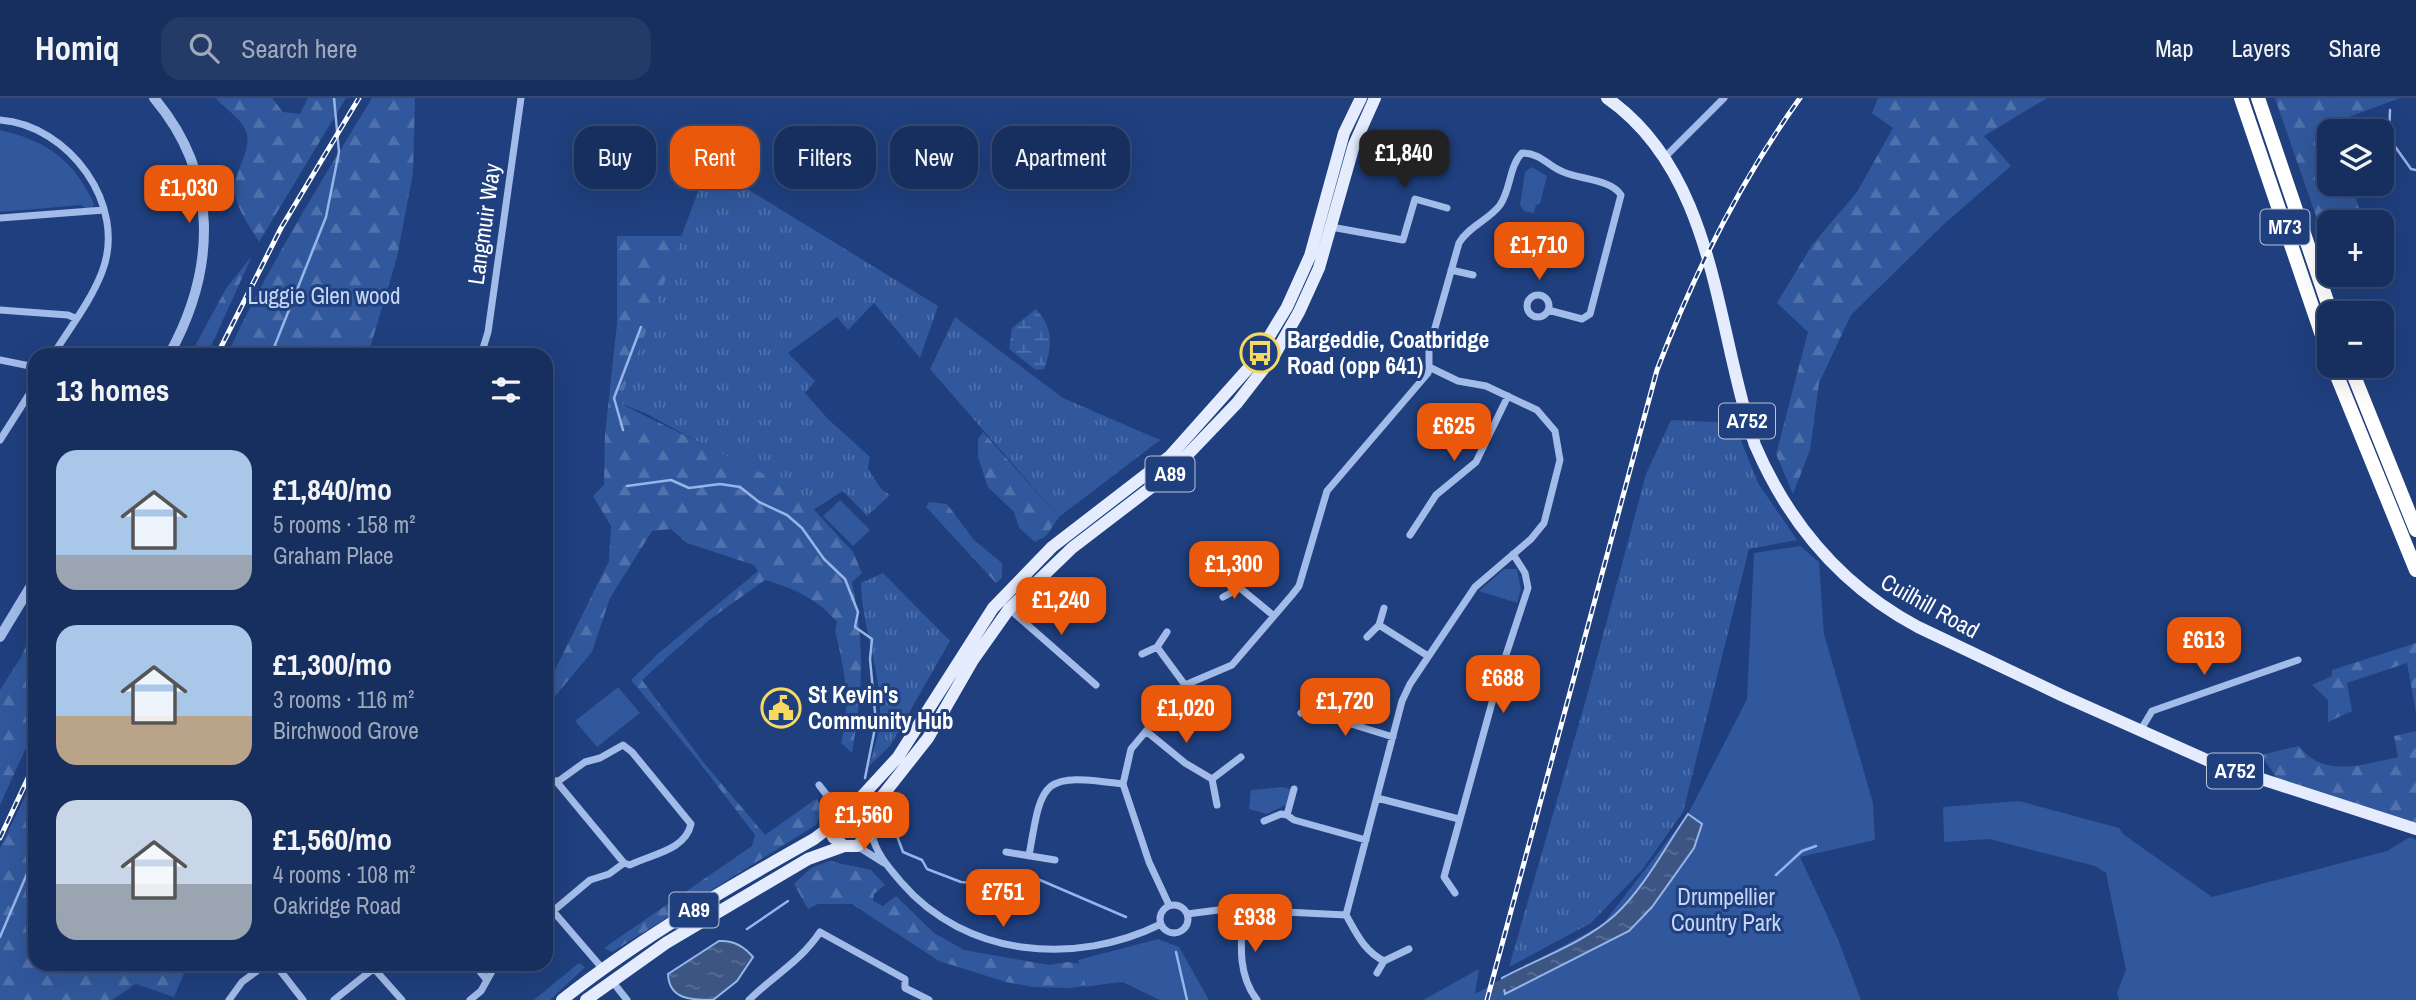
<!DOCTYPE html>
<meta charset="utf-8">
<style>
:root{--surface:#172f5e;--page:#243b67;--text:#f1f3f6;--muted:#9ea9bc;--line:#364a73;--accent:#ea580c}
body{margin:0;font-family:"Archivo Narrow",sans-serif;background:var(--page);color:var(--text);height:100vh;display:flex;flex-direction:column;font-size:26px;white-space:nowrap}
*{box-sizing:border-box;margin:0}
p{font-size:23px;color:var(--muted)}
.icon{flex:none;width:38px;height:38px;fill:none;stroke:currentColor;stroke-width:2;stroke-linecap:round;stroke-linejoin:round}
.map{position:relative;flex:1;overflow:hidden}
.drawer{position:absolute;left:28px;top:250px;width:525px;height:623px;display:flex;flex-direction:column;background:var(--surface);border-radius:21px;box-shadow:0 7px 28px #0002,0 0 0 2px var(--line)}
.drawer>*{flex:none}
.hud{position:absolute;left:574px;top:28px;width:665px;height:63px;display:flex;gap:14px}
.tools{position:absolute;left:2317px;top:21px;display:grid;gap:14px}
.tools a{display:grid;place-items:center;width:77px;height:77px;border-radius:14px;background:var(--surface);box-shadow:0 7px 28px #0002,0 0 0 2px var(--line);font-size:35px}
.price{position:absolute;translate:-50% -60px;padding:0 16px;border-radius:14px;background:var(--accent);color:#fff;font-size:23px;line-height:46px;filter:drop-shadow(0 2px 4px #0008)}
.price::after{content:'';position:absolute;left:50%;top:42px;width:21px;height:16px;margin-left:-10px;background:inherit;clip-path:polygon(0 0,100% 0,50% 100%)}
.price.current{background:#222;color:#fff}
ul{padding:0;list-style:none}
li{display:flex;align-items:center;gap:21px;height:175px;padding:0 28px}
li span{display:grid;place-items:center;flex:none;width:196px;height:140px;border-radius:21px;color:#555}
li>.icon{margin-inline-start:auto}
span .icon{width:84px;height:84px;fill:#fffc;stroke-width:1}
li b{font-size:30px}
h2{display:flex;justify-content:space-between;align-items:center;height:84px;padding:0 28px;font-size:30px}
.tag{padding:0 24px;border-radius:21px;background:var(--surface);box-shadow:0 7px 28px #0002,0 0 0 2px var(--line);font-size:24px;line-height:63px}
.tag.current{background:var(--accent);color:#fff}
header{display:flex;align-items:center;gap:42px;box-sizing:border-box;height:98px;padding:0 35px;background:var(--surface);border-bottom:2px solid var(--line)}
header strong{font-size:33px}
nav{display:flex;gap:38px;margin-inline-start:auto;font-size:24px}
.search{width:490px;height:63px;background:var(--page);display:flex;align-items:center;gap:18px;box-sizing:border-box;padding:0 24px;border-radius:21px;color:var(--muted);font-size:26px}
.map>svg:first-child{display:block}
</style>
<header>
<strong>Homiq</strong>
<div class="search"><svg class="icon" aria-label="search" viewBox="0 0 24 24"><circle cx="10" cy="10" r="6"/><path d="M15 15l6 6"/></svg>Search here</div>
<nav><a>Map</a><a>Layers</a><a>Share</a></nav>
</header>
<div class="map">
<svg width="2416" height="902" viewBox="0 0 2416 902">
<defs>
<pattern id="grass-tufts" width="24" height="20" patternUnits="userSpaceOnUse" patternTransform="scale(1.75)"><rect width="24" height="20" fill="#31589c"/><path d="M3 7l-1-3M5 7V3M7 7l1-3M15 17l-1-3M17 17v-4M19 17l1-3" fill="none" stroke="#5071ab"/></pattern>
<pattern id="forest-firs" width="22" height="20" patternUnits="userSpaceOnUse" patternTransform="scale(1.75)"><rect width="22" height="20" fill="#31589c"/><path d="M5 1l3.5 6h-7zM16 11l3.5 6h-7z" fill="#5071ab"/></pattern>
<pattern id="wetland-marsh" width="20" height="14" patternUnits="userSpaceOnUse" patternTransform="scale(1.75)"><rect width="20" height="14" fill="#31589c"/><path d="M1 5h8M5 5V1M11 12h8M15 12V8" fill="none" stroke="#5071ab"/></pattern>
<pattern id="water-ripples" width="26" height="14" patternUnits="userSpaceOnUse" patternTransform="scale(1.75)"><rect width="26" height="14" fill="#3d5583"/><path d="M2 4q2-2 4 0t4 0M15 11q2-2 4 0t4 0" fill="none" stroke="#5a6e96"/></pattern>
</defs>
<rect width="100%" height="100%" fill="#1f3f7e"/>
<!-- grass -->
<path fill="url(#grass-tufts)" d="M708 67 938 208 920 260 874 205 848 232 837 219 788 255 815 283 805 295 828 321 870 359 868 371 882 392 890 397 867 418 843 393 813 412 795 392 754 374 645 315 619 305Z
M955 219 1063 300 1160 342 1059 419 930 271Z
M1671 322 1734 325 1758 385 1797 442 1749 451 1683 714 1642 772 1591 825 1509 869 1586 601 1646 376Z
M883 475 950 543 890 648 869 668C873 652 880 635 880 620 882 574 862 530 861 485Z"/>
<!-- forest -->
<path fill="url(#forest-firs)" d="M216 0H272L283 14 300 16 308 0H346L259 144C250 128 231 104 235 84 238 70 250 52 247 37 244 21 225 12 216 0Z
M372 0H415L413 75 397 159 368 257H227C268 168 321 84 372 0Z
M1878 0H2047L1984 38 2011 68 1943 127 1851 217 1819 285 1810 352 1793 396 1776 356 1808 234 1777 205 1812 147 1857 94 1893 30 1872 15Z
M2275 0H2400L2322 29 2329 43V86H2350L2365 124H2329V147H2326Z
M617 138H682L619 305 796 392 853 454 862 475 852 484C865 549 863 590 852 655L841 645C852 605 844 571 835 532L837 524C817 501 794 490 765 482L709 522 642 582 704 665 765 737 817 700 822 714 816 727 612 854 604 850 752 748 755 737 696 660 631 582 660 554 758 473 754 467 687 445 671 431 652 433 610 500 592 554 546 609V590L609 463 611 428 593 398 604 387 605 336 617 226Z
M252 158 207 257H190L227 189Z
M983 334 1059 419 1046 438 1035 444 1019 430 1014 414 988 389 978 359V341Z
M929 404 947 406 974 442 1002 465V480L996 485 926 409Z
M35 529V630L0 707V592L21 559Z
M2416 545V615L2407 565 2347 585 2352 613 2328 624V602L2312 587 2332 578V572Z
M2416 633V725L2278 682 2261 657 2299 648C2323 681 2365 666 2398 659L2394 638Z
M35 678V866H188L174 899 136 886 112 902H0V750Z
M829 763 871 772 885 787 874 796 873 803 883 808 896 798 934 835 964 852 1049 867 1068 864 1095 868 1160 902 1123 884 1068 890 1033 889 1006 884 939 863 852 806H818L808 811 794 786 811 770Z
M579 865 585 869 550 902H534Z"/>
<!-- wetland -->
<path fill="url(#wetland-marsh)" d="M1036 211C1053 229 1053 248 1044 271L1036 272 1009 251 1012 230Z"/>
<!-- green -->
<path fill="#31589c" d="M0 32C47 43 73 61 94 106L92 110 88 112 81 107 0 114Z
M1532 69 1547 78 1540 106 1536 107 1534 115 1524 113 1520 107 1525 74Z
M840 402 870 432 853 448 823 418Z
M1800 448 1819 464 1824 536 1873 705 1875 742 1800 759 1838 841 1861 902H1423L1479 871 1475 896 1603 826 1688 716 1747 601 1754 455Z
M1504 471H1517L1521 491 1517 505 1479 493Z
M618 589 640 615 597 649 575 623Z
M1282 689 1290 691 1286 707 1267 716 1249 711 1251 692Z
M2019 703 2119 730 2123 736 2212 799 2387 753 2410 739 2416 742V902H2119L2117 895 2126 872 2106 775 2095 768 1989 741 1944 744 1943 709Z
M1158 841 1179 849 1209 902H1160L1121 883 1086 889 1078 862Z"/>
<!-- water -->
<path fill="url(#water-ripples)" stroke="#96b5e9" stroke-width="2" d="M1688 716 1702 726 1694 750 1652 809 1629 833 1505 896 1502 880C1539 860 1584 845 1615 817 1645 789 1665 749 1688 716Z
M719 843C733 842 744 848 753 859L737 883 713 902C692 902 669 902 668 876Z"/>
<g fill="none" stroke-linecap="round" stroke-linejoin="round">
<!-- stream -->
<path stroke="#96b5e9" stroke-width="2.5" d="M2390 12 2389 40 2411 71 2416 72
M271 257 326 119 339 54 334 0
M623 332 614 300 641 229
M627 388 671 382 689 390 720 386 740 389 759 404 787 417 802 430 824 461 845 481 858 514 855 529 872 541 870 561 876 625 865 680
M894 730 903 754 922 762 927 771 961 784 988 786 1033 779 1126 819
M1776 777 1802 753 1816 748
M747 831 788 803
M0 839 35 757
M1176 854 1187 902"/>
<!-- canal -->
<path stroke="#3d5583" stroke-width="10" d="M1495 890 1514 881"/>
<!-- minor -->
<path stroke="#a2bbe8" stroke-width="7" d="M0 22C69 27 128 107 102 174 91 203 69 231 53 257
M1665 59 1724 0
M0 120 104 112
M1331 129 1403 142 1415 101 1447 110
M1451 172 1473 177
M1527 208a11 11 0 1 1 22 0a11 11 0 1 1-22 0Z
M0 212 68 217 75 220
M481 257 488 234 521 0
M0 262 35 269
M1429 269V251L1459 145C1469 128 1489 122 1500 107 1511 91 1509 68 1522 55 1542 55 1549 70 1566 75 1581 81 1612 82 1621 97L1590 216 1582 221 1548 212
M0 342 35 287
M1410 437 1436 397 1476 364 1508 298
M1250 475 1240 490 1274 518
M1223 499 1240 490
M1007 509 1096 587
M1379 527 1428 558
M1167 534 1157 549 1185 587
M1367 539 1379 527 1384 510
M1142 556 1157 549
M1315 606 1332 620 1393 639
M1301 615 1315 606 1324 590
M1146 633 1185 665 1212 681
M2140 633 2152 613 2298 562
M556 683 624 765
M546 687 560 682 585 664 600 660 623 647 632 654 691 726C685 753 651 756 630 767L624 765 609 776 590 782 546 819
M819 687 839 713
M1294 691 1287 717 1294 722 1366 742
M1377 700 1459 721
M1217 707 1212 681 1241 659
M1264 723 1281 716 1287 717
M872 735C874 753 889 770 901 784 966 860 1076 868 1161 826
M857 748 884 765
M1006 754 1055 762
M1029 758C1042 680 1042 675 1123 686
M1455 795 1444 779 1501 572 1528 490 1525 475 1513 456
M1169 807 1149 764 1123 686 1131 651 1185 587 1232 567 1292 497 1299 488 1327 393 1428 275 1429 269
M1160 821a14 14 0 1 1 28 0a14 14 0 1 1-28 0Z
M553 813 602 870
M1243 814C1241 845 1237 876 1257 902
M1187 816 1226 811 1346 817 1402 603 1410 586 1475 489 1531 441 1544 425 1560 362 1555 333 1537 312 1486 288 1458 283 1429 269
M1346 817C1357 836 1364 853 1384 863L1409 851
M275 866 303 902
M370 866 402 902
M474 866 486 881
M1377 875 1384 863
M612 883 627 902
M229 902 242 884 266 866
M334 902 373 871
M470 902 481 893 496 866
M749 902C773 878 801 863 820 834L905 881V890L929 902"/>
<!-- tertiary -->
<path stroke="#a2bbe8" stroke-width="10" d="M154 0C220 78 216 172 169 257
M0 539 35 481"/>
<!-- primary -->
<path stroke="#e4ecfd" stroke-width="12" d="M1361 0 1344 35 1310 158 1287 209 1253 265 1170 358 1052 449 993 510 898 659 853 708 839 713 833 720 830 729 833 739 844 748H857L869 737 871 723 883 697 928 640 973 562 1009 511 1072 450 1170 375 1237 305 1275 256 1299 214 1319 170 1354 47 1375 0
M1607 0C1717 77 1715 230 1755 347 1789 426 1841 488 1918 529L2061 597 2218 667 2416 731
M562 902C640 840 727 790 814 741L830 729
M586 902 666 845 808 761 844 748"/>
<!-- motorway -->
<path stroke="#fff" stroke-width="14" d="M2241 0 2329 258
M2258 0 2331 215
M2333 268 2416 472
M2350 268 2416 432"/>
<!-- rail casing -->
<g stroke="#fff" stroke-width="5">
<path id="rail" d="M217 257 281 130 359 0
M0 740 35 665
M1487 902 1657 272C1694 175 1739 85 1800 0"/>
</g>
<!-- rail -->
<use href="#rail" stroke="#1f3f7e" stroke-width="2.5" stroke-dasharray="8" stroke-linecap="butt"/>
</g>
<!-- icons -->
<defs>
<g id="bus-ring" transform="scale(2.0125)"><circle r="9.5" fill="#1f3f7e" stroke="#f6d962" stroke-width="1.5"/><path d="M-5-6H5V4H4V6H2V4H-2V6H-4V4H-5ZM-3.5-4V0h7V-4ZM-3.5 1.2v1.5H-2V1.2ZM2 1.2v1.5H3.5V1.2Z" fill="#f6d962"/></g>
<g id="civic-ring" transform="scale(2.0125)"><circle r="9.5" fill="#1f3f7e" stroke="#f6d962" stroke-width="1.5"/><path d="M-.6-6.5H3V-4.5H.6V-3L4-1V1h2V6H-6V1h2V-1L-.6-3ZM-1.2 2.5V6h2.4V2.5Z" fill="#f6d962"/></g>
</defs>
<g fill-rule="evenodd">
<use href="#bus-ring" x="1260" y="255"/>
<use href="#civic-ring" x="781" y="610"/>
</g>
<g text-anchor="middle" stroke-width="6" stroke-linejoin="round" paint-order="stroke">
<!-- shield labels -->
<g fill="#1f3f7e" stroke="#bcc5d8" stroke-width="2">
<rect x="2260.5" y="111.5" width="49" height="35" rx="5"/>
<rect x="1719" y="305.5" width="56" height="35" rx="5"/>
<rect x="1145.5" y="358.5" width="49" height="35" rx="5"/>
<rect x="2207" y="655.5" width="56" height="35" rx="5"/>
<rect x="669.5" y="794.5" width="49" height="35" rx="5"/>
</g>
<g font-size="21" font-weight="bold" fill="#fff">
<text x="2285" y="136">M73</text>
<text x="1747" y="330">A752</text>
<text x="1170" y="383">A89</text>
<text x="2235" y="680">A752</text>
<text x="694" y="819">A89</text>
</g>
<!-- street labels -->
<g font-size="23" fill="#fff" stroke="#1f3f7e">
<text transform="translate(484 126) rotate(-82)" y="8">Langmuir Way</text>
<text transform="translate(1930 508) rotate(29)" y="8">Cuilhill Road</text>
</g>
<!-- park labels -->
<g font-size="23" fill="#c6d7f6" stroke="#1f3f7e">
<text x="324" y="206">Luggie Glen wood</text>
<text x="1726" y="807">Drumpellier<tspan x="1726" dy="26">Country Park</tspan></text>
</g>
<!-- poi labels -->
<g font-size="23" font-weight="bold" fill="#fff" stroke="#1f3f7e" text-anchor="start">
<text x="1287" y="250">Bargeddie, Coatbridge<tspan x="1287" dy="26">Road (opp 641)</tspan></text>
<text x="808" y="605">St Kevin's<tspan x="808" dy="26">Community Hub</tspan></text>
</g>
</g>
</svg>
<div class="tools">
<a><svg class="icon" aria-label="layers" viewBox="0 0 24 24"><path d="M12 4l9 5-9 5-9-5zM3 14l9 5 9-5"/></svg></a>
<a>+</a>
<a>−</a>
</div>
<b class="price current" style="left:1404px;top:92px">£1,840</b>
<b class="price" style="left:189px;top:127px">£1,030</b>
<b class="price" style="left:1539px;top:184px">£1,710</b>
<b class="price" style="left:1454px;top:365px">£625</b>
<b class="price" style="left:1234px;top:503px">£1,300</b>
<b class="price" style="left:1061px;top:539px">£1,240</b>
<b class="price" style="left:2204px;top:579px">£613</b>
<b class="price" style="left:1503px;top:617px">£688</b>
<b class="price" style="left:1345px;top:640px">£1,720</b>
<b class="price" style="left:1186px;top:647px">£1,020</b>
<b class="price" style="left:864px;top:754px">£1,560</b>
<b class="price" style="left:1003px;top:831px">£751</b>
<b class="price" style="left:1255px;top:856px">£938</b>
<div class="hud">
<a class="tag">Buy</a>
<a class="tag current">Rent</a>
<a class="tag">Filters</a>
<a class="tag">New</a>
<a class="tag">Apartment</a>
</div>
<section class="drawer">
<h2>13 homes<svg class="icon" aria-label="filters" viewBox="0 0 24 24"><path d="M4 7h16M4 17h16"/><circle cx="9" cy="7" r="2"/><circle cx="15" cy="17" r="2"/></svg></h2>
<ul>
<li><span style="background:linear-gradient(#a9c7e8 75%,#9aa5b1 0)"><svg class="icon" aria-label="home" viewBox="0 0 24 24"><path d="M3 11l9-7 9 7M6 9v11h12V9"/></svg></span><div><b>£1,840/mo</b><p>5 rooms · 158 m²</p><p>Graham Place</p></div></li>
<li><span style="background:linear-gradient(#a9c7e8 65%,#b9a48a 0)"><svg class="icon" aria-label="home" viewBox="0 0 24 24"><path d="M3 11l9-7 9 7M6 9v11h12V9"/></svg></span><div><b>£1,300/mo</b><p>3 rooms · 116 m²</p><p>Birchwood Grove</p></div></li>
<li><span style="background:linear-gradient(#c9d6e8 60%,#9aa5b1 0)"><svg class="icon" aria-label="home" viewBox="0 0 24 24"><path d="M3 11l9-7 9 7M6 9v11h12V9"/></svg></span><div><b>£1,560/mo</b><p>4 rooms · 108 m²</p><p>Oakridge Road</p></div></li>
</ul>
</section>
</div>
